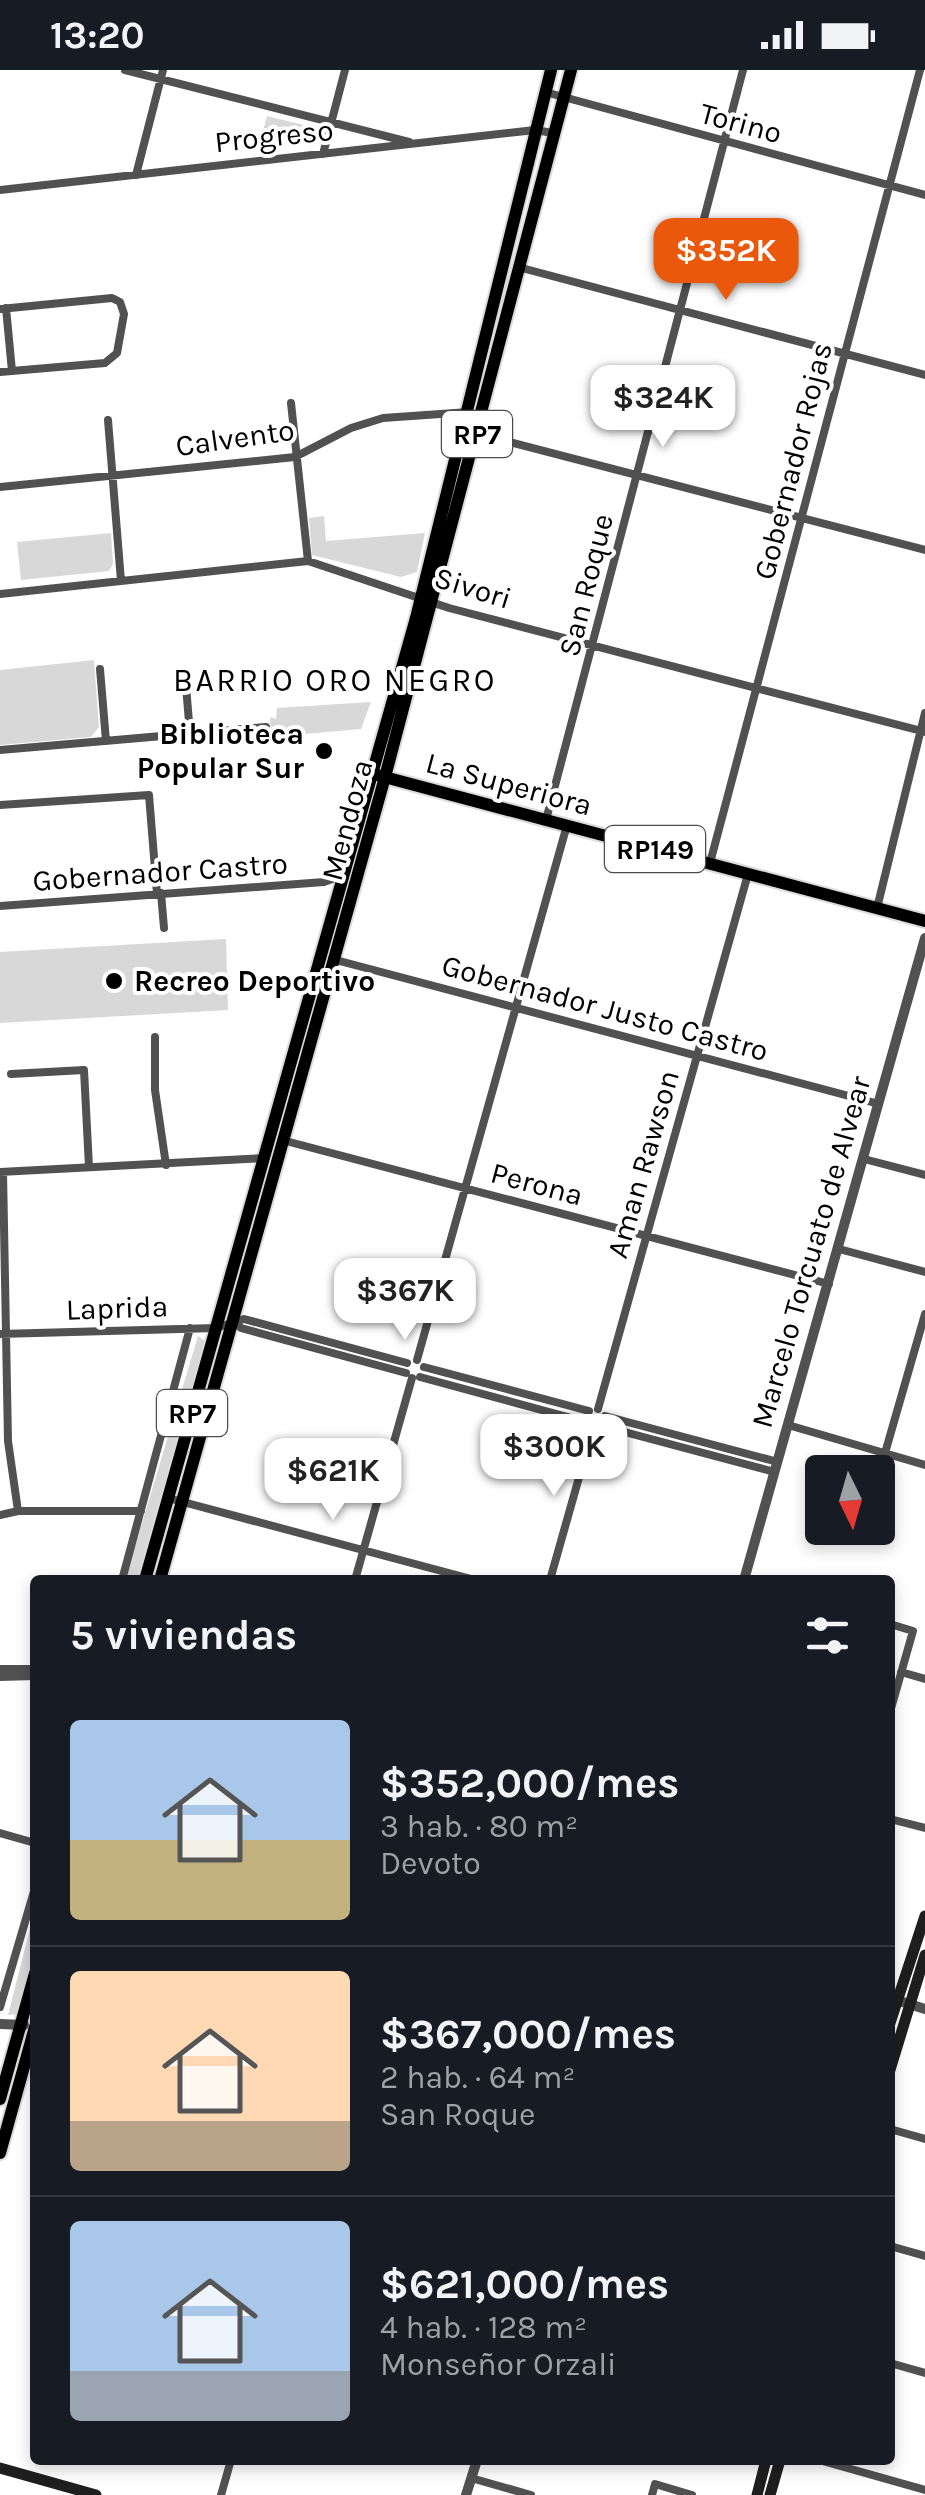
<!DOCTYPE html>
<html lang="es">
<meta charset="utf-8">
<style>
:root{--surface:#171b24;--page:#242831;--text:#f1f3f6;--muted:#9ea1a6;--line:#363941;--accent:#ea580c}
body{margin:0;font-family:Karla,sans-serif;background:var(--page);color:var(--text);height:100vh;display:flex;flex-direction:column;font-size:38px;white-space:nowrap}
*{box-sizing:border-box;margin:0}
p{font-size:32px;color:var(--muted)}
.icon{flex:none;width:55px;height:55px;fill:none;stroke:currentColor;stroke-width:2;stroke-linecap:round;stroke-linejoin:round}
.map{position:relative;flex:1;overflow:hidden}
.side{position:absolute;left:30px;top:1505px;width:865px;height:890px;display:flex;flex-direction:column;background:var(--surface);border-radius:10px;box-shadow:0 5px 15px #0003}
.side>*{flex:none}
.needle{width:65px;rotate:175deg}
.tools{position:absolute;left:805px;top:1385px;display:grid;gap:20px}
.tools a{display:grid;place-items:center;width:90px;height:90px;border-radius:10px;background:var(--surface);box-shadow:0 5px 15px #0003;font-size:50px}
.price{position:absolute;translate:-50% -85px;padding:0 22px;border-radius:20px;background:#fff;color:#222;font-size:32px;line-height:65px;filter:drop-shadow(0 2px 5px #0008)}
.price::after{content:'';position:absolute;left:50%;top:60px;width:30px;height:22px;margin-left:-15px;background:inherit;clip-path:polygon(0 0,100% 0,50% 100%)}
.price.active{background:var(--accent);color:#fff}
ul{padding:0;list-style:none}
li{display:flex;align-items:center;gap:30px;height:250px;padding:0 40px}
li+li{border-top:2px solid var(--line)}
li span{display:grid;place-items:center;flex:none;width:280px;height:200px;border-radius:10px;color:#555}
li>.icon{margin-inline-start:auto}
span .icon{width:120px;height:120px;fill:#fffc;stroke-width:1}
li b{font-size:42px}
h2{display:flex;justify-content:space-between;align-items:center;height:120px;padding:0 40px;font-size:42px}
.status{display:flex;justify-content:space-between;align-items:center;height:70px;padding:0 50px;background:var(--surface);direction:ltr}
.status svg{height:28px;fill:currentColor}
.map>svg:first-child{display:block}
</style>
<div class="status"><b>13:20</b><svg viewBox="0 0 49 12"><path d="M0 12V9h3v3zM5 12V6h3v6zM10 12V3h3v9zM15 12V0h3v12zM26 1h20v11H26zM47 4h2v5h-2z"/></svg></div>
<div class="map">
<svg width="925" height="2425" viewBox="0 0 925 2425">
<rect width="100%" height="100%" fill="#fff"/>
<!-- green -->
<path fill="#d8d8d8" d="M267 46 312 57V70L258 80Z
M324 446 326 471 425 463 417 502 401 507 312 485 309 448Z
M111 463 113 494 109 501 21 510 17 472Z
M94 590 99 657 91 667 0 675V600Z
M371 632 361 659 271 667 270 647 276 649 277 638Z
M226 869 228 940 0 953V882Z
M198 1266 205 1271 138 1510H125Z
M35 1839V1885L19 1944 8 1945Z"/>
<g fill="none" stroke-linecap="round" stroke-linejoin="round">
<!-- primary casing -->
<g stroke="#dbdbdb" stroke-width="16">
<path id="primary" d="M377 705 925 851
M145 1510 416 548 551 0
M160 1510 385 707 571 0
M0 2029 35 1903
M0 2083 35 1957"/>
</g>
<!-- minor -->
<path stroke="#515151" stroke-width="8" d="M125 0 409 72
M545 22 925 125
M323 84 345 0
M136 105 163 0
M0 120 535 60 553 63
M518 197 925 305
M6 238 12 301
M0 239 112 228 120 232 124 244 117 283 105 293 0 302
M291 333 308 491
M108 350 121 511
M475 363 925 480
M0 417 295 387 351 358 383 348 469 342
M0 524 308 491 449 538 925 662
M100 599 106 671
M185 604 190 664
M0 680 266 657
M0 735 149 725 157 824
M546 750 743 0
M710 793 920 0
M161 823 164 858
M0 836 324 812 343 805
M877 838 925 643
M332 889 879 1034
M155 967V1020L166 1095
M11 1004 84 1000 89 1097
M282 1070 829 1214
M864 1089 925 1105
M0 1102 265 1088
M3 1102 8 1371 18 1441
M839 1179 925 1202
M234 1251 241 1258 406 1303
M0 1264 216 1258 244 1249 407 1293
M417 1290 567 755
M424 1297 589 1341
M420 1307 586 1352
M598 1339 748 804
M605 1346 778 1392
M788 1355 925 1395
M602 1356 775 1402
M885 1383 925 1244
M168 1428 475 1510
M0 1445 18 1441H141
M122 1510 190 1258
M355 1510 412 1308
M550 1510 593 1358
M890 1554 913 1561 890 1642
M0 1599H35
M901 1602 925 1609
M0 1607 35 1606
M890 1749 925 1758
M0 1763 35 1773
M0 1937 35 1818
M890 2059 925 2069
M890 2176 925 2186
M890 2293 925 2303
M819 2390 925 2420
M471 2408 531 2425
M221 2425 231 2390
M652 2425 655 2414 692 2425"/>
<!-- tertiary -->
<path stroke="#515151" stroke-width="10" d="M744 1510 925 868
M890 1928 925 1939
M0 1954 24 1955
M466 2425 477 2390"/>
<!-- secondary -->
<path stroke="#1e1e1e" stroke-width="11" d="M890 1953 925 1846
M890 2000 925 1885
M0 2398 96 2425
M757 2425 766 2390
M770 2425 780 2390"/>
<!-- primary -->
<use href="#primary" stroke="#000" stroke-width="12"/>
</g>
<!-- markers -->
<g fill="#000" stroke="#fff" stroke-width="4">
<circle cx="324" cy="681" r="10"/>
<circle cx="114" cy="911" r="10"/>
</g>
<g text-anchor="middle" stroke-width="8" stroke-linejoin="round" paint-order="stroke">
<!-- shield labels -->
<g fill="#fff" stroke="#4c4c4c" stroke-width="2.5">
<rect x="442" y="341" width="70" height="46" rx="8"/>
<rect x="605" y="756" width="100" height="46" rx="8"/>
<rect x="157" y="1320" width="70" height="46" rx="8"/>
</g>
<g font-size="28" font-weight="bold" fill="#000">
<text x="477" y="374">RP7</text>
<text x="655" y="789">RP149</text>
<text x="192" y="1353">RP7</text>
</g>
<!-- street labels -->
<g font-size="30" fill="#000" stroke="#fff">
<text transform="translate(741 53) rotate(15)" y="10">Torino</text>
<text transform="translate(274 66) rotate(-6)" y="10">Progreso</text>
<text transform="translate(235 368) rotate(-8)" y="10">Calvento</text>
<text transform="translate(793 391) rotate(-76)" y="10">Gobernador Rojas</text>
<text transform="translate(586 515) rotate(-76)" y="10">San Roque</text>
<text transform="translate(473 518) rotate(17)" y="10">Sivori</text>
<text transform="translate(509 714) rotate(15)" y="10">La Superiora</text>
<text transform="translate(347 750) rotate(-75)" y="10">Mendoza</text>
<text transform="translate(160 802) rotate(-4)" y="10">Gobernador Castro</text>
<text transform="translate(605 938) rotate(15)" y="10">Gobernador Justo Castro</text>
<text transform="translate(643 1094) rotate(-74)" y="10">Aman Rawson</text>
<text transform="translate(537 1114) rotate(15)" y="10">Perona</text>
<text transform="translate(811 1182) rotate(-74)" y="10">Marcelo Torcuato de Alvear</text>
<text transform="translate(117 1238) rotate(-2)" y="10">Laprida</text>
</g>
<!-- poi labels -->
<g font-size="30" font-weight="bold" fill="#000" stroke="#fff" text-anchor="end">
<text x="304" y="674">Biblioteca<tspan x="304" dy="34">Popular Sur</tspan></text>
<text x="134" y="921" text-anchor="start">Recreo Deportivo</text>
</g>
<!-- neighbourhood labels -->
<g font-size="32" letter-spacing="2.5" fill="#000" stroke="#fff">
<text x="335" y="621">BARRIO ORO NEGRO</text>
</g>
</g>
</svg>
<div class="tools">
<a><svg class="needle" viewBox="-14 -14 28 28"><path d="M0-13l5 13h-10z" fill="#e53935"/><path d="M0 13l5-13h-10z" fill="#9ea1a6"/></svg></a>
</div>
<b class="price active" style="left:726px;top:233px">$352K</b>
<b class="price" style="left:663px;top:380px">$324K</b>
<b class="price" style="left:405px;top:1273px">$367K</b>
<b class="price" style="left:554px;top:1429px">$300K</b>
<b class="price" style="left:333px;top:1453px">$621K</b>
<section class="side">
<h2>5 viviendas<svg class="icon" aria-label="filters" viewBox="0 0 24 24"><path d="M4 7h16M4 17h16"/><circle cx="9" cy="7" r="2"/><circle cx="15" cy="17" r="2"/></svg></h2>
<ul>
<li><span style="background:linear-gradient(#a9c7e8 60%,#c2b280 0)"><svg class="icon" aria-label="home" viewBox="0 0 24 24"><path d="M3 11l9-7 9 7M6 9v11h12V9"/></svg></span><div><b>$352,000/mes</b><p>3 hab. · 80 m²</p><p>Devoto</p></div></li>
<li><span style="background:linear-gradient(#ffd9b3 75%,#b9a48a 0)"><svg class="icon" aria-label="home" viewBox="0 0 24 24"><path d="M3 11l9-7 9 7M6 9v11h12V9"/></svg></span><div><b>$367,000/mes</b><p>2 hab. · 64 m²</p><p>San Roque</p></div></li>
<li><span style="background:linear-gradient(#a9c7e8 75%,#9aa5b1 0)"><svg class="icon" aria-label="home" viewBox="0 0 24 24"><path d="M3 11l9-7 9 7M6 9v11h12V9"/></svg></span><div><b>$621,000/mes</b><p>4 hab. · 128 m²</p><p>Monseñor Orzali</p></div></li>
</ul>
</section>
</div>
